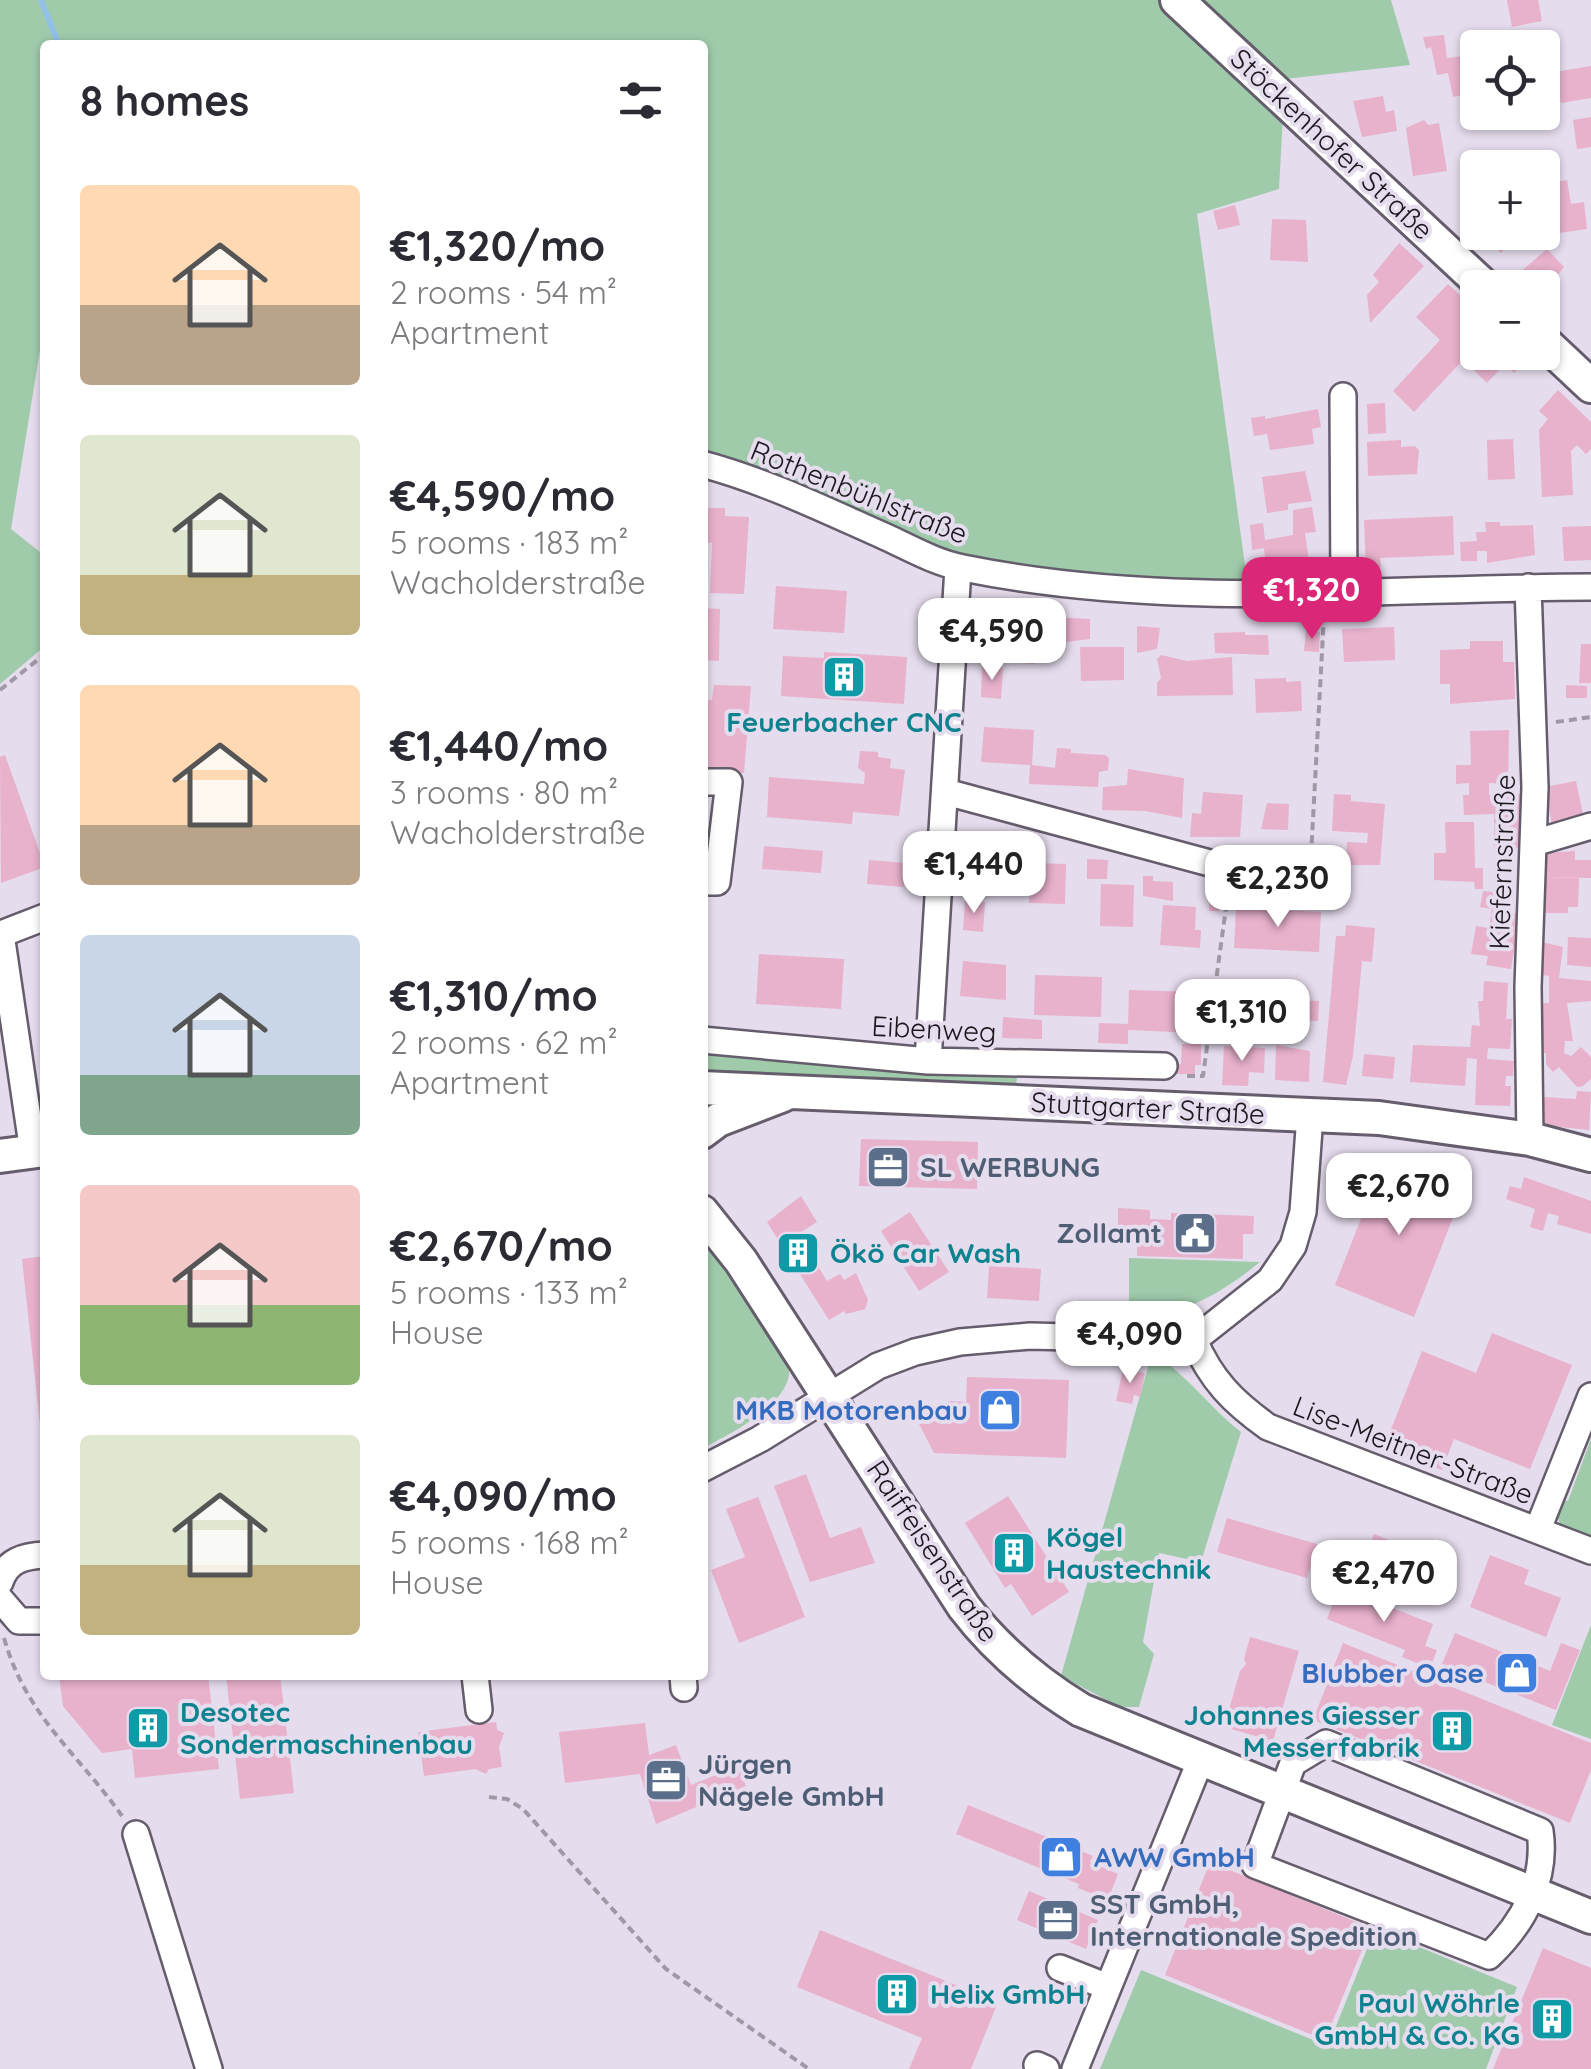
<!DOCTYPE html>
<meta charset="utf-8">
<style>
:root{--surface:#fff;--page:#f7f7f7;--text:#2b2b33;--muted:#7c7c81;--accent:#db2777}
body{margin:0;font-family:Quicksand,sans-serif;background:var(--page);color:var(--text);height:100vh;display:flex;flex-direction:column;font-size:38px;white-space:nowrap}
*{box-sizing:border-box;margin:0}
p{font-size:32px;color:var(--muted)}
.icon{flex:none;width:55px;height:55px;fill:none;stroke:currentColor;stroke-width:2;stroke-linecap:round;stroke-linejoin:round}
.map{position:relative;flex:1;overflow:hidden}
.details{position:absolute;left:40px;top:40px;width:668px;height:1640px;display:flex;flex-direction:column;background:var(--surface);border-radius:10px;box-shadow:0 2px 8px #0004}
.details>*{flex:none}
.buttons{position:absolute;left:1460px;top:30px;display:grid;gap:20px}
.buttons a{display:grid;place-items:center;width:100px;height:100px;border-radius:10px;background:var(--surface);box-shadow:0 2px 8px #0004;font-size:50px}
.price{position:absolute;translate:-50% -85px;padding:0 22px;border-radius:20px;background:#fff;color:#222;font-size:32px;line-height:65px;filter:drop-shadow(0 2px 5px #0008)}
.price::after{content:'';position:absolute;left:50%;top:60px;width:30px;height:22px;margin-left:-15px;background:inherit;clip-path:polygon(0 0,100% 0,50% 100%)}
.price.selected{background:var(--accent);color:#fff}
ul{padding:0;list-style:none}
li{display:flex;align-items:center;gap:30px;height:250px;padding:0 40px}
li span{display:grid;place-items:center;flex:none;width:280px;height:200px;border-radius:10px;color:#555}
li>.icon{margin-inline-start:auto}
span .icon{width:120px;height:120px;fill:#fffc;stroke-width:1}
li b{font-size:42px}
h2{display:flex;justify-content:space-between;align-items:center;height:120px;padding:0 40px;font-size:42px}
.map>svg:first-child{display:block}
</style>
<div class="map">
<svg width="1591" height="2069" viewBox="0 0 1591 2069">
<rect width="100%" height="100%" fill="#e5dced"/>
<!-- green -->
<path fill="#9fcbab" d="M0 0H1391L1410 65 1285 79 1279 189 1197 214 1248 588C1144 579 1037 577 937 547L736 459 703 451 702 45H45V319L11 529 45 556V646L0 684Z
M702 1052 1017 1078 1015 1090 703 1076Z
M703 1226C721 1254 791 1344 789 1374 786 1406 728 1435 703 1448Z
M1129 1258 1260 1262C1219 1295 1182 1316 1129 1319Z
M1152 1353C1186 1373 1209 1407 1241 1432L1201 1562 1159 1553 1143 1642 1154 1654 1139 1707H1120L1061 1676Z
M1591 1439V1541L1561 1526 1556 1513 1557 1499 1568 1501Z
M1591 1625V1739L1552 1725Z
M1375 1929 1517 1987 1486 2069H1100L1141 1970 1328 2046Z"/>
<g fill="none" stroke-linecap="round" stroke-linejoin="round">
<!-- stream -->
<path stroke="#93c0e7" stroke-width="6" d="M41 0 59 45"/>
</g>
<!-- building -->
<path fill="#e8b1cc" d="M1507 0H1538L1542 21 1512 27Z
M1444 35 1447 58 1478 54V88L1469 90 1470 93 1453 97 1448 73 1437 75 1431 47 1426 49 1423 37Z
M1591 66V98L1561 103 1555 72Z
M1383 96 1386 112 1394 110 1397 131 1362 137 1353 101Z
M1591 117V147L1577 149 1573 120Z
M1424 120 1428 125 1439 123 1447 171 1413 176 1406 128Z
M1567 180 1571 204 1584 202 1587 229 1545 235 1542 184Z
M1235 205 1240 225 1218 230 1213 211Z
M1272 219 1306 220 1308 262 1270 260Z
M1479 232H1519L1501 253Z
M1399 243 1424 266 1370 323 1367 295 1379 282 1373 275Z
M1547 249 1564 267 1542 296V288L1516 284 1523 277 1519 273Z
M1448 284 1478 312V352H1520L1527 359 1514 373 1505 364 1487 383 1463 360 1414 412 1393 391 1440 340 1416 317Z
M1558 390 1591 422V449L1586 454 1577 445 1571 451 1573 495 1542 497 1539 430 1548 419 1539 411Z
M1385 403 1386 433 1368 434 1367 404Z
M1318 409 1321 427 1312 429 1314 444 1270 450 1267 434 1254 436 1251 418 1265 416V419Z
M1513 439 1515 479 1488 480 1487 440Z
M1401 440V447L1415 446 1419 450 1417 474 1368 476 1367 442Z
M1305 471 1312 501 1288 504V510L1267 513 1262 477Z
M1312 507 1316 532 1305 533 1310 569 1273 574V571H1266L1264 548 1252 550 1250 525 1263 523 1265 540 1293 535V510Z
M702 508H725V516L749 517 744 594 710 593 712 543 702 542Z
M1453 516 1454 555 1380 558 1381 567H1366L1364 520Z
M1485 522H1500V526L1533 525 1535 555 1487 563V551H1477V561H1461L1460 542 1477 541 1476 532H1486Z
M1591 526V560L1564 561 1562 527Z
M776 586 847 591 844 633 773 629Z
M702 608 720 609 719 661 702 660Z
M1049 617 1090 619V639L1050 644Z
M1137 626 1160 628 1157 649 1137 653Z
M992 627 1036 630 1034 664 990 660Z
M1394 627 1395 660 1344 662 1342 629Z
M1306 631 1320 632 1319 652 1304 651Z
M1245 632V635H1268L1269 655 1215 653 1214 633Z
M1470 641H1503V662H1514L1515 699 1450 704V684H1440V650L1470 649Z
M1581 644H1591V683H1579Z
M1080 647H1124V680L1081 681Z
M824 652 907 657 904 704 781 696 783 656 824 658Z
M1161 655 1187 661 1232 657 1233 695 1157 696V683L1161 678 1157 659Z
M982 667 1003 668 1001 699 981 697Z
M1286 678V682L1301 681 1302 711 1256 713 1255 679Z
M714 685 751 686 744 773 702 772V700H712Z
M1566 685 1587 686V698H1566Z
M984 727 1034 730 1032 765 1055 768 1057 748 1071 749V753L1105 755 1109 758 1108 770 1099 772 1098 787 1029 784 1030 765 981 762Z
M1509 730 1508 784 1489 783V795L1522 794 1523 848H1494V814L1464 815 1463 795H1469V783L1456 784V765H1471L1470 731Z
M860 751 878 752V757L891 759 890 768 905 770 899 816 853 812 852 824 767 817 769 777 864 784 865 773 858 768Z
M5 755 45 867 1 883 0 757Z
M1128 769 1184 778 1182 818 1145 811 1102 810 1103 787 1127 785Z
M1576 781 1585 824 1553 830 1545 787Z
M1203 792 1243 795 1240 837H1190L1192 813 1201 814Z
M1334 794 1351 795V801L1385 804 1380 865H1346L1347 842 1367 843 1368 833 1332 831Z
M1267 803 1289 804 1288 830 1261 829Z
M1445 822H1474L1475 868H1483V889H1475L1474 882 1434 880V853H1446Z
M1021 838H1042V859L1021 858Z
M965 845 1002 846 1001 891 963 889Z
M764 846 823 851 821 873 762 869Z
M1575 851V860H1591V878L1547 877 1546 853Z
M1087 859 1108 860 1107 879H1087Z
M869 860 906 863 904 887 867 884Z
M1030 863 1066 864 1065 904 1029 903Z
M1346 865 1342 907 1322 906 1325 866Z
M1143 876H1153V881L1173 882V901L1143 896Z
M1546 877 1579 878 1578 907H1568V913H1545Z
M1101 884 1134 885 1133 927 1100 926Z
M1210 891H1222L1219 911H1209Z
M1483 891 1510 894 1508 912 1520 914 1511 969 1486 965 1488 956 1471 954 1476 926 1489 928 1492 909 1480 907Z
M965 900 985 902 983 932 963 930Z
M1163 905 1196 907 1195 930H1201L1200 948 1160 945Z
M1236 908 1321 912 1319 952 1234 948Z
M1346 925 1375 928 1372 962 1362 961 1353 1056 1346 1085 1323 1082 1336 936H1345Z
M1568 937 1591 938V967L1567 965Z
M1542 942 1563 947 1559 978 1591 981V1001L1567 1003 1573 1041H1565L1564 1053 1571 1056 1581 1047 1591 1057V1079L1583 1086 1577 1087 1559 1067 1553 1072 1546 1064V1053H1539V1003H1549V976L1537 974Z
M759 954 844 959 841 1009 756 1004Z
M963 961 1006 965V1000L960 996Z
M1035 975 1102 977 1101 1017 1034 1015Z
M1484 981 1508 983 1506 1019H1512L1510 1049 1488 1048 1487 1059 1514 1061 1513 1076H1506L1505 1086H1511L1510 1106 1475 1105 1477 1059 1467 1058 1465 1086 1410 1082 1413 1045 1470 1047 1472 1025 1480 1026 1478 1001H1483Z
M1129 990 1197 992 1195 1033 1128 1030V1044L1098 1043 1099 1023 1128 1024Z
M1279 999 1319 1001 1318 1021 1278 1020Z
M1003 1017 1042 1020V1039L1002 1038Z
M1182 1044H1201V1065H1195V1074H1175V1064H1181Z
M1276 1045 1310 1051 1309 1082 1275 1080Z
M1224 1046 1265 1048 1264 1073 1249 1072 1248 1086 1222 1085Z
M1364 1054 1395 1057 1393 1079 1362 1076Z
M1577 1091 1591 1092 1589 1130 1542 1125 1544 1097 1576 1099Z
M861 1139 978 1142 977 1189 859 1186Z
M1384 1160 1463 1192 1414 1317 1335 1285Z
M1524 1177 1591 1201V1234L1557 1224 1559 1216 1548 1213 1543 1231 1530 1227 1535 1209 1506 1199 1510 1186 1521 1189Z
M801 1196 817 1222 798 1234 827 1281 840 1274 844 1280 856 1273 868 1300 865 1309 846 1314 844 1311 829 1320 767 1222Z
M1118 1208 1150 1210V1219L1171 1220V1213L1254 1216 1253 1234H1243V1259L1137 1256V1231H1118Z
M910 1212 949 1272 919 1291 881 1231Z
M45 1256V1443H42L22 1259Z
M989 1266 1041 1269 1039 1301 987 1298Z
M1492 1333 1572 1365 1530 1469 1454 1439 1442 1470 1384 1447 1422 1351 1476 1373Z
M1123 1369 1145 1373 1140 1397 1134 1395 1132 1404 1116 1401Z
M967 1377 1069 1380 1066 1458 934 1453 916 1418 949 1401 966 1402Z
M806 1474 830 1538 861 1527 875 1563 810 1582 774 1486Z
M1008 1496 1069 1592 1032 1616 1011 1584 1005 1588 965 1523Z
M758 1497 805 1617 739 1643 711 1570 745 1557 726 1509Z
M1227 1518 1317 1544 1307 1578 1217 1552Z
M1374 1534 1440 1561 1432 1582 1366 1555Z
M1490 1555 1529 1570 1524 1584 1561 1598 1546 1637 1470 1607Z
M1339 1587 1433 1624 1425 1646 1437 1650 1430 1668 1402 1657 1405 1650 1327 1619Z
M1455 1633 1550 1671 1561 1643 1580 1650 1556 1710 1452 1669 1450 1674 1443 1671 1446 1666 1442 1664Z
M1250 1637 1299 1651 1273 1741 1224 1727 1240 1671 1246 1664 1244 1659Z
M1343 1643 1591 1743V1770L1570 1823 1313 1720Z
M59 1675H208L219 1769 135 1778 132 1749 102 1753 63 1706Z
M226 1675H280L294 1793 240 1799Z
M496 1722 497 1730 504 1733 499 1747 502 1767 489 1769 486 1774 475 1769 424 1776 418 1732Z
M645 1723 649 1755 676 1745 691 1785 716 1775 714 1767 736 1759 746 1786 656 1824 640 1774 565 1783 559 1732Z
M968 1805 1093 1856 1090 1862 1118 1874 1108 1900 1078 1888 1079 1884 956 1834Z
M1210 1862 1371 1928 1325 2040 1165 1975Z
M1029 1891 1098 1920 1086 1949 1017 1920Z
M820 1930 998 2002 971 2069H909L922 2038 797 1987Z
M1543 1948 1591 1968V2069H1493Z"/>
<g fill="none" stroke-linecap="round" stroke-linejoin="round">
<!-- minor casing -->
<g stroke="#655d6c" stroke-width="30">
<path id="minor" d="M1343 396 1344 596
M702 464C766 481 825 510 886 537 910 548 936 563 963 568 1171 610 1380 588 1591 587
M1528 587 1535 787 1528 987 1530 1139
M702 782H729L717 882H702
M946 792 1232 869 1305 877
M1534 843 1591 826
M702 1040 928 1061 1164 1066
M928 1061 958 568
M33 1152 1 934 45 917
M1194 1340C1211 1380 1233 1402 1268 1427L1591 1551
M702 1469 760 1439 878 1366 915 1352 960 1342 1030 1336 1194 1340 1270 1280 1293 1246 1303 1212 1310 1115
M1538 1529 1591 1396
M0 1582C7 1560 24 1556 45 1555
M0 1599 19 1621H45
M475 1675 479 1710
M683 1675 684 1688
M1326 1743 1540 1831C1547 1879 1524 1923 1489 1956L1255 1865 1293 1763Z
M136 1834 209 2069
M1060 1968 1108 1987
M1037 2065 1046 2069
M1075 2069 1201 1759"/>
</g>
<!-- major casing -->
<g stroke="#655d6c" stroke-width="38">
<path id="major" d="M1177 0 1486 288
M1542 340 1591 386
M702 1088 1379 1118 1530 1139 1591 1155
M702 1132 718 1120 783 1095
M0 1156 45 1150
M702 1212 741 1261 964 1607C997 1650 1035 1682 1081 1710L1591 1917"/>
</g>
<!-- path -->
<path stroke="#9f99a6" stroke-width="4" stroke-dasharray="8 5" stroke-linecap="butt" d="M0 690 45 654
M1556 722 1591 717
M1311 856 1324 615
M1187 1076H1203L1228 893
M4 1638C27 1718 77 1752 122 1816
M489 1797 507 1799 523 1809 666 1969 809 2069"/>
<!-- minor -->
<use href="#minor" stroke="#fff" stroke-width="25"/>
<!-- major -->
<use href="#major" stroke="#fff" stroke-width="32"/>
</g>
<!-- icons -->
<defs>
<g id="building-square" transform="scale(2.25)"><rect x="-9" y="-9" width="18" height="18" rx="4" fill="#0f9aa8" stroke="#e5dced"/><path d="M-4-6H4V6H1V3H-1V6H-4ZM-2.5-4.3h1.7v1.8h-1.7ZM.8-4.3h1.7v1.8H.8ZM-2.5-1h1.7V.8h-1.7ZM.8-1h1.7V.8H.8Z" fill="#fff"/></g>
<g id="office-square" transform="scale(2.25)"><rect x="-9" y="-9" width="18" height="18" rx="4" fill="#5c6f8a" stroke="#e5dced"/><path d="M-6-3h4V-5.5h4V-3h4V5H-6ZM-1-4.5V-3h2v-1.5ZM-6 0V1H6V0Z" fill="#fff"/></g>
<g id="civic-square" transform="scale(2.25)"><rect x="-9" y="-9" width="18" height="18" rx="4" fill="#5c6f8a" stroke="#e5dced"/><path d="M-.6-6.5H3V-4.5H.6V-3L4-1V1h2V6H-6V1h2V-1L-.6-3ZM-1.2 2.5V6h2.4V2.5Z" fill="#fff"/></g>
<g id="shop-square" transform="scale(2.25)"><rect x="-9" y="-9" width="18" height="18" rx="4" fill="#3f7fe0" stroke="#e5dced"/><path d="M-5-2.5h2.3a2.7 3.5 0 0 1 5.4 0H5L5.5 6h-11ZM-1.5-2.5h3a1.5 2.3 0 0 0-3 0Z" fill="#fff"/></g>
</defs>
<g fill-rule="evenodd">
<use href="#building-square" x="844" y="677"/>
<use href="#office-square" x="888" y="1167"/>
<use href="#civic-square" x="1195" y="1233"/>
<use href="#building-square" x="798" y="1253"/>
<use href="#shop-square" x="1000" y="1410"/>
<use href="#building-square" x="1014" y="1553"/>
<use href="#shop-square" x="1517" y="1673"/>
<use href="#building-square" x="148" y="1728"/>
<use href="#building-square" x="1452" y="1731"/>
<use href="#office-square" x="666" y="1780"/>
<use href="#shop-square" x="1061" y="1857"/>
<use href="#office-square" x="1058" y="1920"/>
<use href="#building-square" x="897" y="1994"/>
<use href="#building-square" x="1552" y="2019"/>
</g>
<g text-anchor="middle" stroke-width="8" stroke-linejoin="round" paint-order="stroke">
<!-- street labels -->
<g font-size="28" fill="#1a171d" stroke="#e5dced">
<text transform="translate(1332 144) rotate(43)" y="10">Stöckenhofer Straße</text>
<text transform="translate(859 492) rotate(22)" y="10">Rothenbühlstraße</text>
<text transform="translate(1502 862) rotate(-88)" y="10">Kiefernstraße</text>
<text transform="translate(934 1029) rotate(3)" y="10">Eibenweg</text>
<text transform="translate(1148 1108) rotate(3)" y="10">Stuttgarter Straße</text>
<text transform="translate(1413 1450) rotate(21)" y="10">Lise-Meitner-Straße</text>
<text transform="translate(933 1551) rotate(56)" y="10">Raiffeisenstraße</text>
</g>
<!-- culture labels -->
<g font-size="28" font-weight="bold" fill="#0d838f" stroke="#e5dced" text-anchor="start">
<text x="844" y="732" text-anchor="middle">Feuerbacher CNC</text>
<text x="830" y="1263">Ökö Car Wash</text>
<text x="1046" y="1547">Kögel<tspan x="1046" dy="32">Haustechnik</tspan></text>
<text x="180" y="1722">Desotec<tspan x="180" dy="32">Sondermaschinenbau</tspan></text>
<text x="1420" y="1725" text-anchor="end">Johannes Giesser<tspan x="1420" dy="32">Messerfabrik</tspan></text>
<text x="930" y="2004">Helix GmbH</text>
<text x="1520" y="2013" text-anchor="end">Paul Wöhrle<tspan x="1520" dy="32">GmbH &amp; Co. KG</tspan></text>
</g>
<!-- service labels -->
<g font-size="28" font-weight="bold" fill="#4e5e75" stroke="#e5dced" text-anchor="start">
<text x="920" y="1177">SL WERBUNG</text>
<text x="1162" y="1243" text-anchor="end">Zollamt</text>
<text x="698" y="1774">Jürgen<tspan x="698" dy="32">Nägele GmbH</tspan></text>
<text x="1090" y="1914">SST GmbH,<tspan x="1090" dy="32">Internationale Spedition</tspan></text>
</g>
<!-- shop labels -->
<g font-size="28" font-weight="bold" fill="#366cbe" stroke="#e5dced" text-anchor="end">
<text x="968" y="1420">MKB Motorenbau</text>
<text x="1484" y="1683">Blubber Oase</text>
<text x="1094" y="1867" text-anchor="start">AWW GmbH</text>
</g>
</g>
</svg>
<div class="buttons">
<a><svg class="icon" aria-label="locate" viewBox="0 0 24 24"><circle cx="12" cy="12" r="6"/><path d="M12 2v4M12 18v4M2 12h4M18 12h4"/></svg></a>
<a>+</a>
<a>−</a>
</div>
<b class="price selected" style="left:1312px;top:642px">€1,320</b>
<b class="price" style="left:992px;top:683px">€4,590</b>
<b class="price" style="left:974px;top:916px">€1,440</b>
<b class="price" style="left:1278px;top:930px">€2,230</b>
<b class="price" style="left:1242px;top:1064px">€1,310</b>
<b class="price" style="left:1399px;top:1238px">€2,670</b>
<b class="price" style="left:1130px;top:1386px">€4,090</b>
<b class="price" style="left:1384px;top:1625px">€2,470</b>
<section class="details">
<h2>8 homes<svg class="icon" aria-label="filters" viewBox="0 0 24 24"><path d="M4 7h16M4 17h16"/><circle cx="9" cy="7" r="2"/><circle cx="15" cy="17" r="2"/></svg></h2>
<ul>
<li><span style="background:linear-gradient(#ffd9b3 60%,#b9a48a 0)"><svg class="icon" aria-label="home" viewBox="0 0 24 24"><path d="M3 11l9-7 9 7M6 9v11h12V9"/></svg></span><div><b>€1,320/mo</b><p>2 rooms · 54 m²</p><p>Apartment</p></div></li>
<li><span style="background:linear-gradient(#dfe7d0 70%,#c2b280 0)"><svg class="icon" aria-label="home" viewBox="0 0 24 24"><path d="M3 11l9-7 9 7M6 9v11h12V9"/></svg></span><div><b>€4,590/mo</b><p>5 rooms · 183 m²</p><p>Wacholderstraße</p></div></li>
<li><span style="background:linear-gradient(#ffd9b3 70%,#b9a48a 0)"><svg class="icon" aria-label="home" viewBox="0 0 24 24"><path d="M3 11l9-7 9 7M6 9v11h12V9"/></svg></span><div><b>€1,440/mo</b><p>3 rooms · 80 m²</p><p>Wacholderstraße</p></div></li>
<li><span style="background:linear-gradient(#c9d6e8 70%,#7fa58c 0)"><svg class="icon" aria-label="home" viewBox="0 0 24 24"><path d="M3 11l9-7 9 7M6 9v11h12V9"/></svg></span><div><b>€1,310/mo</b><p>2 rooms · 62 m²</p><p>Apartment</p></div></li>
<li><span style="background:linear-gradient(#f6c9c9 60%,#8fb573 0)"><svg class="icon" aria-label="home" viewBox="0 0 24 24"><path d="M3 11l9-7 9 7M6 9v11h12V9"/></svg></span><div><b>€2,670/mo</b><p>5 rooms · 133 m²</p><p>House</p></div></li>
<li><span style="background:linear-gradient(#dfe7d0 65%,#c2b280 0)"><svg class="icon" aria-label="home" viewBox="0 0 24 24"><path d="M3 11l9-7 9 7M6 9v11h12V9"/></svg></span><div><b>€4,090/mo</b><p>5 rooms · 168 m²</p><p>House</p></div></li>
</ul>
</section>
</div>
